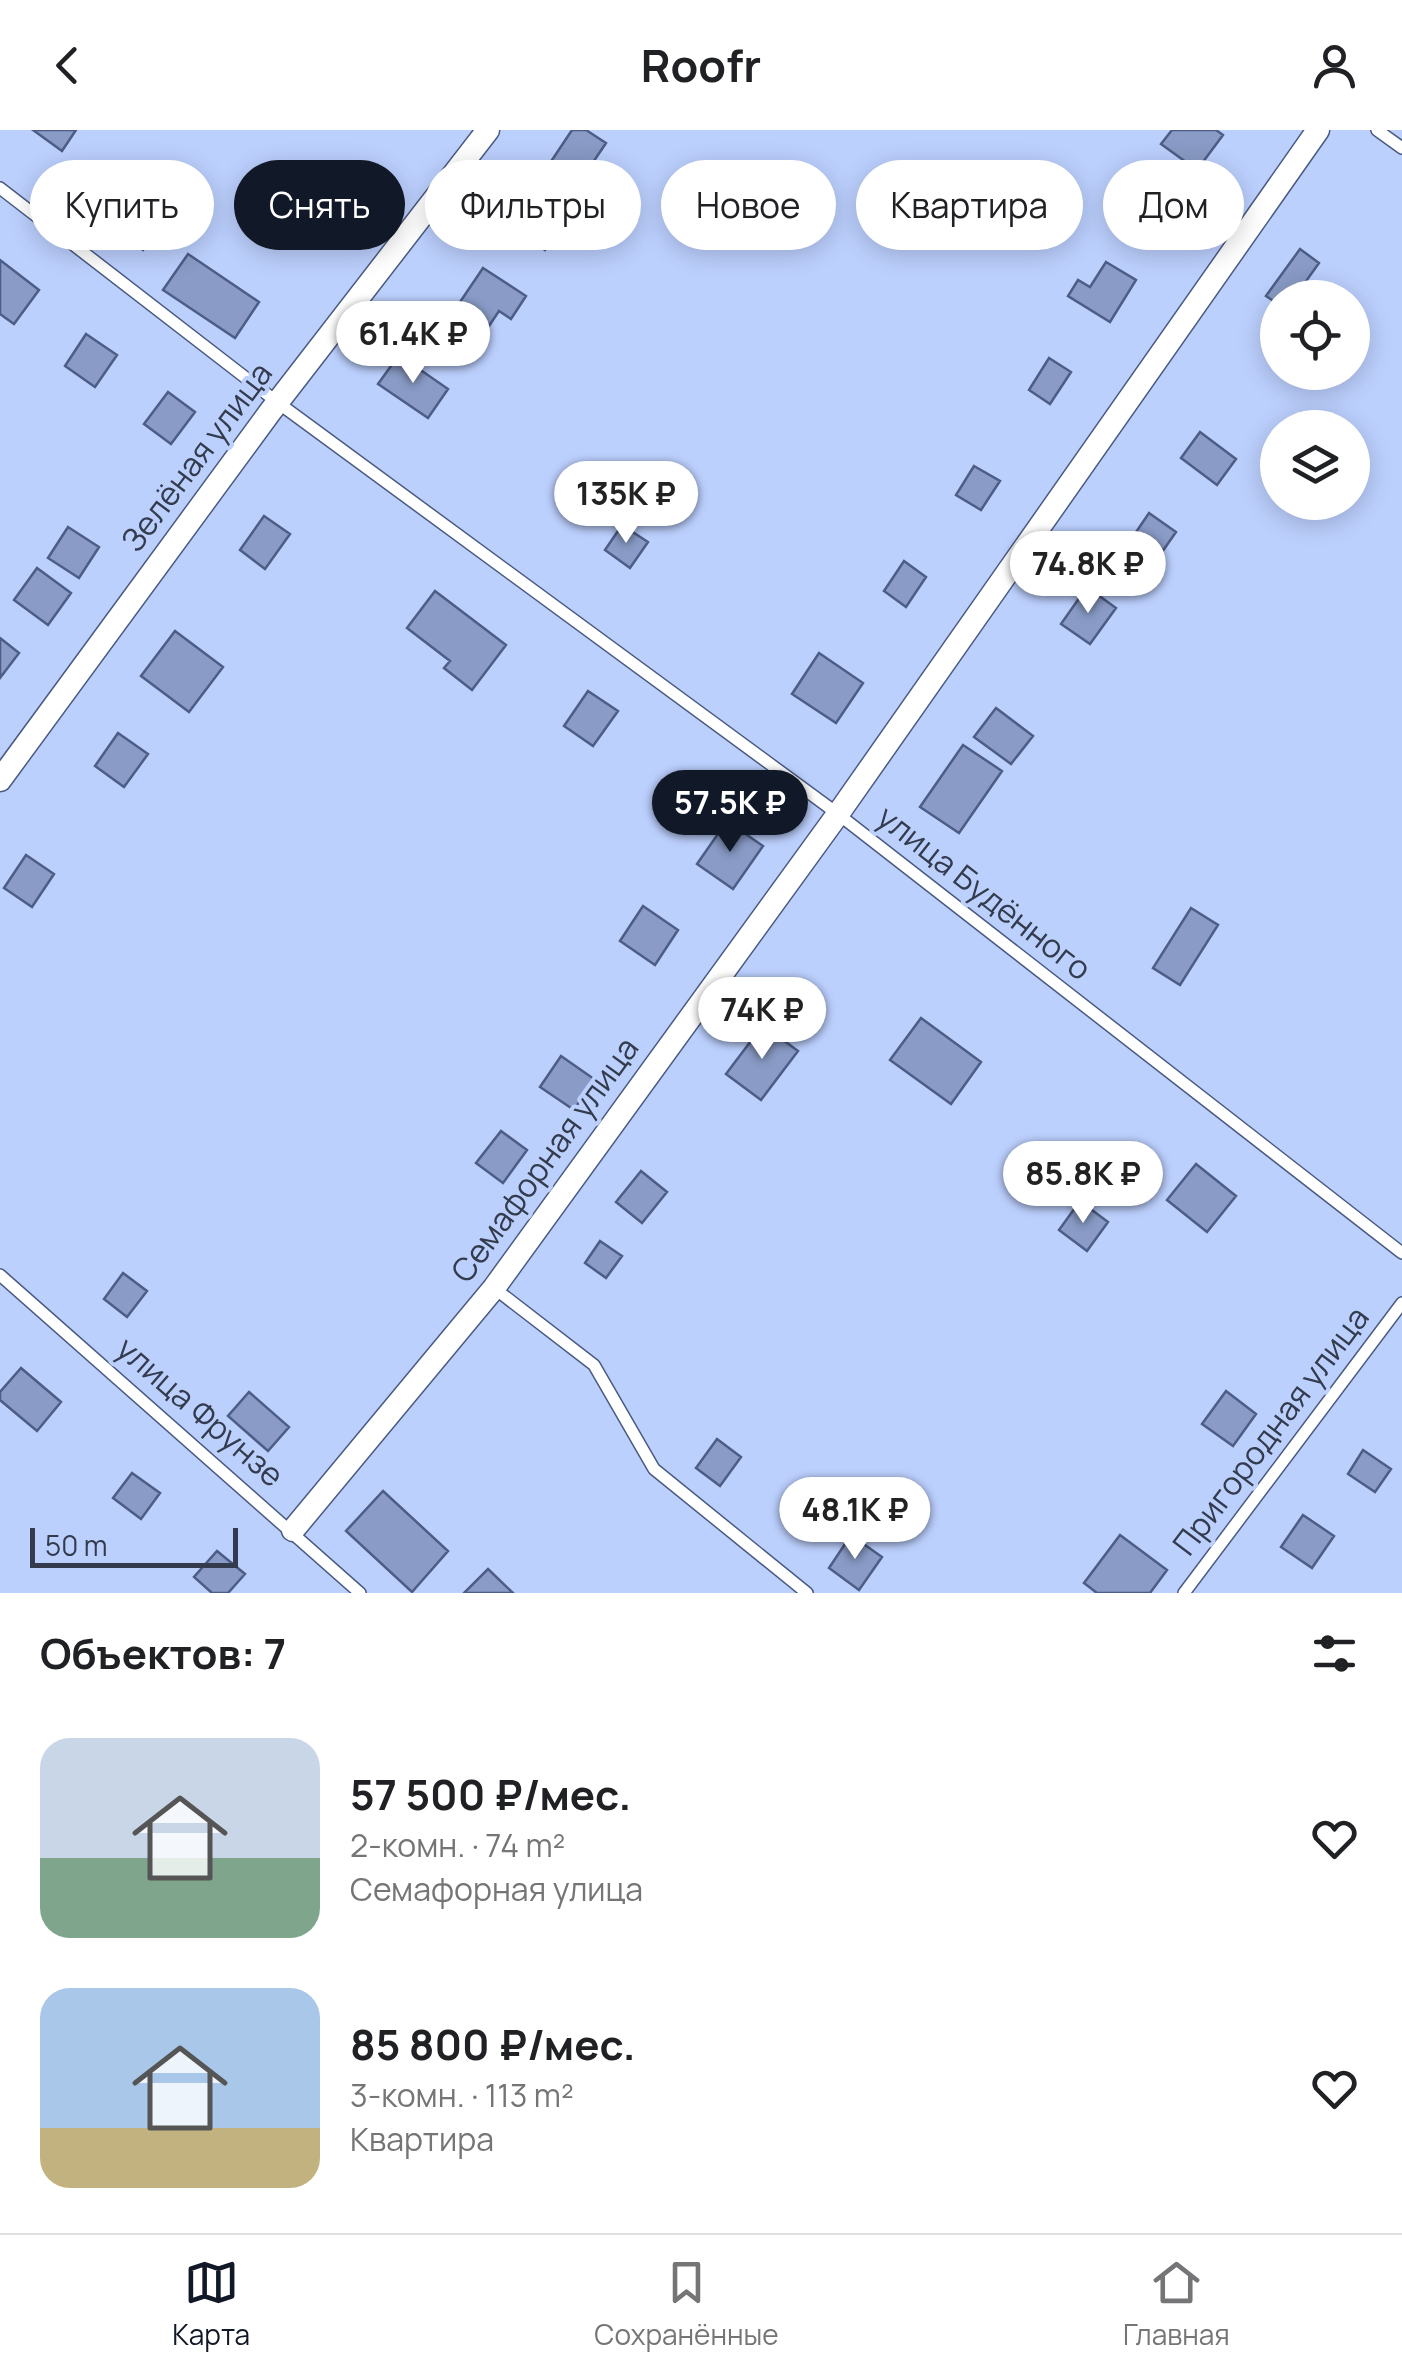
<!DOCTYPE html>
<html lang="ru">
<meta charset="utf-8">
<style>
:root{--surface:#fff;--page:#f6f6f6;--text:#202124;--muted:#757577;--line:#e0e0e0;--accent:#111827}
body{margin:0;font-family:Manrope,sans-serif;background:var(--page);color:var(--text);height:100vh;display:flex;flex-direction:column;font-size:38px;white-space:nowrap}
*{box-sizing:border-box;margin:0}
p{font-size:32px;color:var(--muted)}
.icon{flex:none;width:55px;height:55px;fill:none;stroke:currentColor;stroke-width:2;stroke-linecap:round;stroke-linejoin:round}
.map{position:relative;height:1463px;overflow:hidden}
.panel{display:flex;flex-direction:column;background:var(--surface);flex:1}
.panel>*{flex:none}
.hud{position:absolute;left:30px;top:30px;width:1342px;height:90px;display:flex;gap:20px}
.fabs{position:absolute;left:1260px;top:150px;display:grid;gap:20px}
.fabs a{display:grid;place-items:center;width:110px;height:110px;border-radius:50%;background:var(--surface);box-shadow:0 5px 25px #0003;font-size:50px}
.scale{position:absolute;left:30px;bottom:25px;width:208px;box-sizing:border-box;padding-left:10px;border:5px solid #333b4d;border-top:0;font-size:28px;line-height:35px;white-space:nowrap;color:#333b4d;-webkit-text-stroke:8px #bcd0fe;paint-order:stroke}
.price{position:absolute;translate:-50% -85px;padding:0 22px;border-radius:35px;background:#fff;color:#222;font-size:32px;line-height:65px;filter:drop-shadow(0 2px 5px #0008)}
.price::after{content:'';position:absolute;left:50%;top:60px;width:30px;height:22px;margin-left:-15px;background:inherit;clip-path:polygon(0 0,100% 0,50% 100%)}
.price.current{background:var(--accent);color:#fff}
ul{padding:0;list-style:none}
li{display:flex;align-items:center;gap:30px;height:250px;padding:0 40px}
li span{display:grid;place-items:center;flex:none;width:280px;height:200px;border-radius:30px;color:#555}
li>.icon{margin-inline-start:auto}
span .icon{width:120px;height:120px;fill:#fffc;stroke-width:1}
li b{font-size:42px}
h2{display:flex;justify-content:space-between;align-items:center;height:120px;padding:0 40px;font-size:42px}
.chip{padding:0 35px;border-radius:45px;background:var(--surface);box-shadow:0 5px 25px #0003;font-size:35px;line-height:90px}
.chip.current{background:var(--accent);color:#fff}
header{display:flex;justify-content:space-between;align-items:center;height:130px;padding:0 40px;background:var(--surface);font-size:45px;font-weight:700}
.tab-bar{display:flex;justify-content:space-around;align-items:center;height:140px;border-top:2px solid var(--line);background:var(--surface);font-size:28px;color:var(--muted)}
.tab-bar a{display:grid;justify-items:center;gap:5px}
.tab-bar .current{color:var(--accent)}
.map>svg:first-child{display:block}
</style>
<header><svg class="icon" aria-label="back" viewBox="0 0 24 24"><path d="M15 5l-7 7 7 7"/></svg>Roofr<svg class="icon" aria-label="person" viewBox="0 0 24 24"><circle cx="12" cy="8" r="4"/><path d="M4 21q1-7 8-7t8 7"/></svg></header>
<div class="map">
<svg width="1402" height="1463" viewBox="0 0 1402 1463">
<rect width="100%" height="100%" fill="#bcd0fe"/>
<!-- building -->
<path fill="#899bc6" stroke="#4d5d85" stroke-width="2.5" d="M33 0H76L62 21Z
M572 0H586L606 13 577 56 548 36Z
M1172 0H1216L1223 5 1197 40 1161 14Z
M134 62 168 87 143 120 110 95Z
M533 73 563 92 545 120 515 101Z
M1300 119 1319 133 1294 168H1278V174L1266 166Z
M188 124 259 172 235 208 163 160Z
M0 130 39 160 14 194 0 184Z
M1106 132 1136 150 1110 192 1068 166 1078 150 1090 157Z
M483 138 526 166 511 189 499 181 487 199 456 178Z
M86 204 117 225 95 257 65 236Z
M399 225 448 259 428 288 378 254Z
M1049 228 1071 242 1050 274 1029 260Z
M168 262 195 282 171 314 144 294Z
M1200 302 1236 329 1217 355 1181 328Z
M974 336 1000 351 981 380 956 365Z
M1149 383 1176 402 1153 435 1126 417Z
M264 386 290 404 265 439 240 420Z
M622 395 648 412 630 438 605 420Z
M68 397 99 417 79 448 48 428Z
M904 431 926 447 906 477 884 461Z
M37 438 71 463 48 495 14 470Z
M1087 457 1116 478 1090 514 1061 494Z
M435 461 506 515 472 560 444 538 450 531 407 498Z
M175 501 223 537 189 582 141 546Z
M0 508 19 523 0 548Z
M819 523 863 553 836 593 792 564Z
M588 561 618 581 593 616 564 596Z
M996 578 1033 606 1011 634 974 607Z
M118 603 148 624 124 657 95 636Z
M963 615 1002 641 959 703 920 677Z
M727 691 763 716 733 759 697 734Z
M26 725 54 744 32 777 4 758Z
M643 776 678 800 655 835 620 811Z
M1191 778 1218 795 1180 855 1153 838Z
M921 888 981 932 951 974 890 930Z
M763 895 798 921 761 970 726 944Z
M561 926 594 949 574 980 540 957Z
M501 1001 527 1020 503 1053 476 1033Z
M1196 1034 1236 1066 1207 1102 1167 1070Z
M641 1041 667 1062 642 1093 616 1072Z
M1080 1071 1108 1092 1087 1121 1059 1100Z
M600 1111 622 1126 606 1148 585 1133Z
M123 1143 147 1161 127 1187 104 1169Z
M21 1238 61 1272 37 1301 0 1270V1262Z
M1226 1261 1256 1284 1233 1316 1202 1294Z
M249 1262 289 1297 268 1321 228 1286Z
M717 1309 741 1327 720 1356 696 1338Z
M1363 1320 1391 1339 1375 1362 1348 1344Z
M132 1343 160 1363 141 1389 113 1368Z
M383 1361 448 1421 412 1462 346 1401Z
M1303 1385 1334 1406 1312 1438 1281 1417Z
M851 1405 882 1427 859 1460 829 1438Z
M1120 1405 1167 1440 1150 1463H1097L1084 1453Z
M217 1421 245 1444 228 1463H212L194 1447Z
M488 1439 513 1463H464Z"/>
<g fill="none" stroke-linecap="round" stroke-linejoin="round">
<!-- lane casing -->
<g stroke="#4a5a81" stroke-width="14">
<path id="lane" d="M1377 0 1402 18
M0 58 277 272 838 684 1402 1123
M0 1145 360 1463
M494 1158 594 1235 654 1339 807 1463
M1184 1463 1402 1173"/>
</g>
<!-- street casing -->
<g stroke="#4a5a81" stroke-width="25">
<path id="street" d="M0 650 270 282 488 0
M293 1400 494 1158 838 684 1318 0"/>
</g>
<!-- lane -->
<use href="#lane" stroke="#fff" stroke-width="11"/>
<!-- street -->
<use href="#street" stroke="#fff" stroke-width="22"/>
</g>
<g text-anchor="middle" stroke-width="8" stroke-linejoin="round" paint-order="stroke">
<!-- street labels -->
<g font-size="32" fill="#333b4d" stroke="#bcd0fe">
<text transform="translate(197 327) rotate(-53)" y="11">Зелёная улица</text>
<text transform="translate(984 763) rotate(38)" y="11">улица Будённого</text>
<text transform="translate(545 1030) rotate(-54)" y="11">Семафорная улица</text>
<text transform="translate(200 1282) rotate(41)" y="11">улица Фрунзе</text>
<text transform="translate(1271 1301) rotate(-53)" y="11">Пригородная улица</text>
</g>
</g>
</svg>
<div class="fabs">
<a><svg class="icon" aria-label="locate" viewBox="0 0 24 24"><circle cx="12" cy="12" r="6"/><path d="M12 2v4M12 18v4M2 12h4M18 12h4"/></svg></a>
<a><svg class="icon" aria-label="layers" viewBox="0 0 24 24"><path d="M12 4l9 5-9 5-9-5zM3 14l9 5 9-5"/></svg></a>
</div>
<div class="scale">50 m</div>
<b class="price" style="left:413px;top:256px">61.4K ₽</b>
<b class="price" style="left:626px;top:416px">135K ₽</b>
<b class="price" style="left:1088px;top:486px">74.8K ₽</b>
<b class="price current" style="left:730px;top:725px">57.5K ₽</b>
<b class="price" style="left:762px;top:932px">74K ₽</b>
<b class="price" style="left:1083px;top:1096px">85.8K ₽</b>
<b class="price" style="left:855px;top:1432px">48.1K ₽</b>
<div class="hud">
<a class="chip">Купить</a>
<a class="chip current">Снять</a>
<a class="chip">Фильтры</a>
<a class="chip">Новое</a>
<a class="chip">Квартира</a>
<a class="chip">Дом</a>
</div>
</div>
<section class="panel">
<h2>Объектов: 7<svg class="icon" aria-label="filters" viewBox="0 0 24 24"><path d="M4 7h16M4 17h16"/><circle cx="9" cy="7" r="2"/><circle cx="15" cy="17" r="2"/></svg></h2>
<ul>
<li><span style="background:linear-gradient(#c9d6e8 60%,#7fa58c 0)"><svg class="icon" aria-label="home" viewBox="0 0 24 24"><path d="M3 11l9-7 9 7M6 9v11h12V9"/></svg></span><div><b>57 500 ₽/мес.</b><p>2-комн. · 74 m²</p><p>Семафорная улица</p></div><svg class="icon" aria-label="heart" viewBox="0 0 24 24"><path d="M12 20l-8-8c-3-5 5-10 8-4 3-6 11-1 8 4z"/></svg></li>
<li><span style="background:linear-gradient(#a9c7e8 70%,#c2b280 0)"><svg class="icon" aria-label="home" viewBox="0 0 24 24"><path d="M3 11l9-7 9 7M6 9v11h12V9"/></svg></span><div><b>85 800 ₽/мес.</b><p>3-комн. · 113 m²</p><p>Квартира</p></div><svg class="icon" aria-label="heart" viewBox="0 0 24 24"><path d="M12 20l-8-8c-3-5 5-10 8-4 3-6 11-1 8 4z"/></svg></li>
</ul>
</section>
<nav class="tab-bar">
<a class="current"><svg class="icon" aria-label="map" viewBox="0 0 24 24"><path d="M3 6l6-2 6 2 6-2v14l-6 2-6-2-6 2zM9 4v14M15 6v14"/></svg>Карта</a>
<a><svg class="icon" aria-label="saved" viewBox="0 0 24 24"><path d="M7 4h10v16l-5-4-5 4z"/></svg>Сохранённые</a>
<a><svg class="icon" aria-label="home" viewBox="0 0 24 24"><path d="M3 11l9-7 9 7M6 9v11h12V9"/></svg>Главная</a>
</nav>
